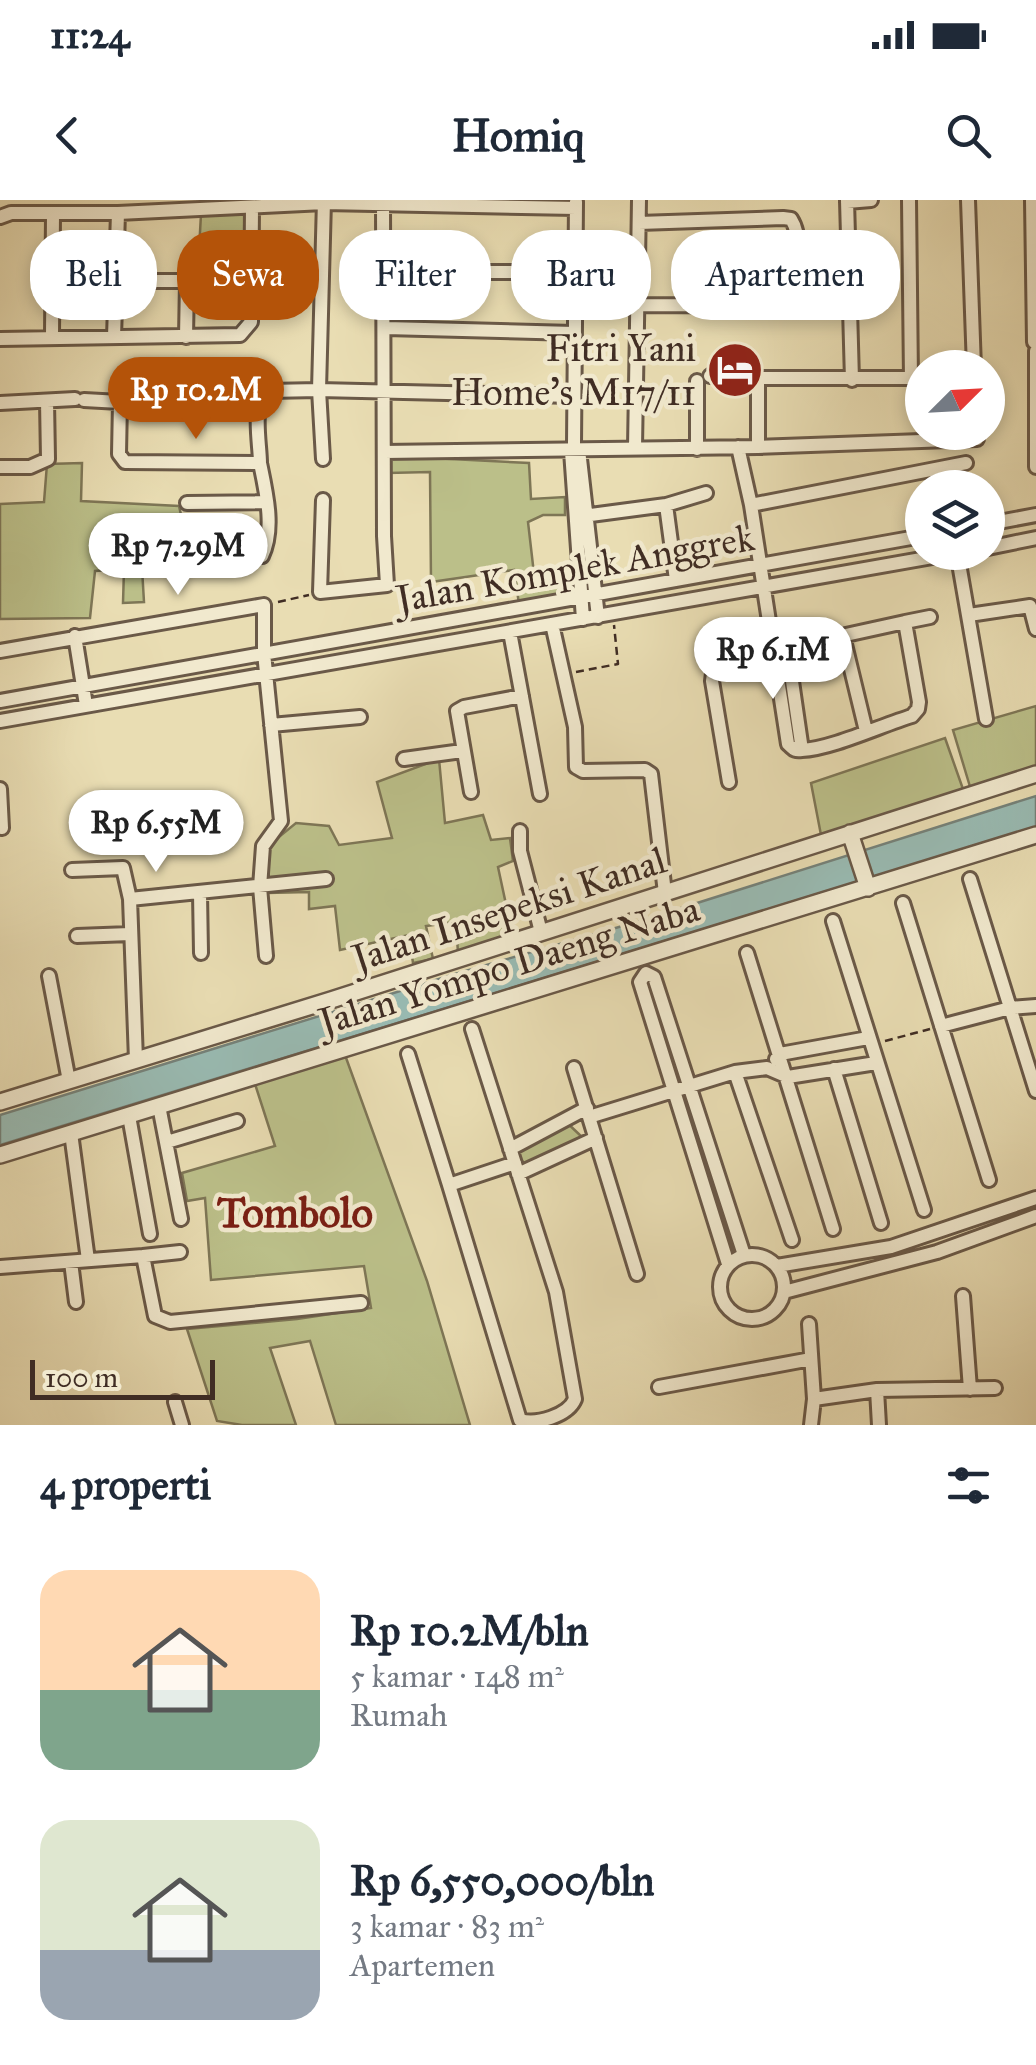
<!DOCTYPE html>
<html lang="id">
<meta charset="utf-8">
<style>
:root{--surface:#fff;--page:#f2f2f3;--text:#1f2937;--muted:#747a83;--accent:#b45309}
body{margin:0;font-family:"IM FELL Great Primer",serif;background:var(--page);color:var(--text);height:100vh;display:flex;flex-direction:column;font-size:38px;white-space:nowrap}
*{box-sizing:border-box;margin:0}
p{font-size:32px;color:var(--muted)}
.icon{flex:none;width:55px;height:55px;fill:none;stroke:currentColor;stroke-width:2;stroke-linecap:round;stroke-linejoin:round}
.map{position:relative;height:1225px;overflow:hidden}
.sheet{display:flex;flex-direction:column;background:var(--surface);flex:1}
.sheet>*{flex:none}
.top-card{position:absolute;left:30px;top:30px;width:978px;height:90px;display:flex;gap:20px}
.needle{width:65px;rotate:66deg}
.tools{position:absolute;left:905px;top:150px;display:grid;gap:20px}
.tools a{display:grid;place-items:center;width:100px;height:100px;border-radius:50%;background:var(--surface);box-shadow:0 5px 15px #0003;font-size:50px}
.scale{position:absolute;left:30px;bottom:25px;width:185px;box-sizing:border-box;padding-left:10px;border:5px solid #402d24;border-top:0;font-size:28px;line-height:35px;white-space:nowrap;color:#402d24;-webkit-text-stroke:8px #f1e9ce;paint-order:stroke}
.price{position:absolute;translate:-50% -85px;padding:0 22px;border-radius:35px;background:#fff;color:#222;font-size:32px;line-height:65px;filter:drop-shadow(0 2px 5px #0008)}
.price::after{content:'';position:absolute;left:50%;top:60px;width:30px;height:22px;margin-left:-15px;background:inherit;clip-path:polygon(0 0,100% 0,50% 100%)}
.price.current{background:var(--accent);color:#fff}
ul{padding:0;list-style:none}
li{display:flex;align-items:center;gap:30px;height:250px;padding:0 40px}
li span{display:grid;place-items:center;flex:none;width:280px;height:200px;border-radius:30px;color:#555}
li>.icon{margin-inline-start:auto}
span .icon{width:120px;height:120px;fill:#fffc;stroke-width:1}
li b{font-size:42px}
h2{display:flex;justify-content:space-between;align-items:center;height:120px;padding:0 40px;font-size:42px}
.pill{padding:0 35px;border-radius:40px;background:var(--surface);box-shadow:0 5px 15px #0003;font-size:35px;line-height:90px}
.pill.current{background:var(--accent);color:#fff}
.status{display:flex;justify-content:space-between;align-items:center;height:70px;padding:0 50px;background:var(--surface);direction:ltr}
.status svg{height:28px;fill:currentColor}
header{display:flex;justify-content:space-between;align-items:center;height:130px;padding:0 40px;background:var(--surface);font-size:45px;font-weight:700}
.map>svg:first-child{display:block}
</style>
<div class="status"><b>11:24</b><svg viewBox="0 0 49 12"><path d="M0 12V9h3v3zM5 12V6h3v6zM10 12V3h3v9zM15 12V0h3v12zM26 1h20v11H26zM47 4h2v5h-2z"/></svg></div>
<header><svg class="icon" aria-label="back" viewBox="0 0 24 24"><path d="M15 5l-7 7 7 7"/></svg>Homiq<svg class="icon" aria-label="search" viewBox="0 0 24 24"><circle cx="10" cy="10" r="6"/><path d="M15 15l6 6"/></svg></header>
<div class="map">
<svg width="1036" height="1225" viewBox="0 0 1036 1225">
<rect width="100%" height="100%" fill="#e9ddb3"/>
<filter id="stains"><feTurbulence type="fractalNoise" baseFrequency=".002" numOctaves="4"/><feColorMatrix values="0 0 0 0 .2 0 0 0 0 .09 0 0 0 0 .02 0 0 0 .5 -.17"/></filter>
<radialGradient id="worn" r=".72"><stop offset=".6" stop-color="#630" stop-opacity="0"/><stop offset="1" stop-color="#630" stop-opacity=".3"/></radialGradient>
<!-- green -->
<path fill="#bbbf89" stroke="#7e7656" stroke-width="2.5" d="M201 14H246L247 70 198 69Z
M391 256 529 263 531 299 565 297V315H543L528 322 534 374 568 371 572 391 519 404 514 370 431 382 430 272 388 273Z
M82 263 81 301 179 306 193 367 142 368 144 402 123 403 124 369 95 371 90 418 0 419V304L44 302 47 264Z
M1036 506V569L971 590 953 530Z
M945 538 964 592 821 635 811 583Z
M439 559 445 623 483 615 491 640 510 638 513 661 498 667 513 737 458 753 456 722 426 726 433 759 413 763 409 735 340 750 335 706 309 709V692L268 693 269 645 296 623 329 626 339 645 392 638 377 582Z
M345 855 427 1081 470 1225H336L310 1141 270 1148 296 1225H242L217 1221 187 1129 297 1119 371 1108 364 1066 211 1080 205 998 187 1001 182 973 275 946 255 884Z
M563 919 582 937 520 968 514 941Z"/>
<!-- water -->
<path fill="#99bbb3" stroke="#75827a" stroke-width="2.5" d="M1036 596V627L0 945V915L455 774 640 721Z"/>
<g fill="none" stroke-linecap="round" stroke-linejoin="round">
<!-- minor casing -->
<g stroke="#6a5948" stroke-width="18">
<path id="minor" d="M324 0 319 190 574 196
M847 0 852 180
M909 0 911 179
M968 0 974 168
M1032 0 1034 142
M576 2 574 245 571 251 583 419
M847 2 871 0
M0 17 11 13H118L324 3 576 8
M386 72H574
M117 81H187L186 137
M187 81 253 78
M638 105 787 106 793 101C797 78 804 39 791 19L783 18 639 23
M386 128 574 133
M52 136 53 15
M114 137 118 13
M0 139 240 135 251 122 252 8
M1036 151V267
M710 176 758 178
M697 181V249
M84 200 120 202
M0 203 75 199
M758 247 977 239V232
M635 248 639 0
M579 250 598 417
M384 252 758 247V178H922
M260 263C260 243 251 203 268 191L319 190 323 259
M0 267H30L48 259 47 201
M946 267 949 288
M323 300 320 392 387 385 384 336 383 0
M187 303 267 302
M666 305 676 380
M751 305 966 263
M583 316 666 305 706 293
M988 324 1036 315
M988 348 1036 338
M957 352 986 519
M146 359 262 356C275 329 266 292 260 263L125 262 119 254 120 202 259 206
M969 415 1030 406 1036 429
M905 422 930 417
M552 424 575 527 576 567 583 571 645 570 651 574 665 693
M510 432 540 594
M75 436 86 505
M843 436 866 531
M787 447 802 550
M0 451 264 405V453L281 621 263 646 260 687 266 756
M0 501 922 336
M0 521 961 352
M271 525 360 517
M404 559 462 551
M729 582 712 481 714 466 718 463 905 422 919 502 918 509 912 516C882 525 831 549 802 550 793 551 794 549 788 544L751 305 738 247
M0 589 2 628
M471 592 457 511 464 507 522 496
M520 631V651L541 732
M72 670 123 668 130 699 326 679
M970 679 1036 891
M200 693 201 753
M130 699 136 860
M903 703 989 980
M833 721 924 1010
M77 736 130 734
M747 753 833 1029
M49 776 69 881
M941 826 1010 808 1036 806
M408 854 449 985 515 963
M776 859 780 854 868 838
M574 868 637 1074
M834 869 881 1023
M735 872 792 1040
M159 906 181 1019
M129 916 150 1034
M589 917 735 872 767 868 788 877 876 863
M71 933 88 1060
M167 942 237 921
M510 949 587 908
M518 974 596 938
M449 985 520 1220C536 1225 568 1216 575 1199L556 1092 472 829
M720 1087a32 32 0 1 1 64 0a32 32 0 1 1-64 0Z
M143 1056 180 1052
M71 1062 76 1102
M728 1064 640 782 646 773 654 777 744 1055
M777 1066 891 1047 1036 998
M0 1067 143 1056 155 1116 170 1122 361 1103
M784 1092 937 1052 1036 1016
M963 1096 970 1189
M809 1124 814 1199 877 1190 995 1188
M659 1187 811 1159
M877 1190 879 1225
M175 1202 182 1225
M811 1225 814 1199"/>
</g>
<!-- tertiary casing -->
<g stroke="#6a5948" stroke-width="20">
<path id="tertiary" d="M850 633 868 688
M0 902 331 800 1036 574
M0 955 1036 635"/>
</g>
<!-- path -->
<path stroke="#402d24" stroke-width="2.5" stroke-dasharray="8 5" stroke-linecap="butt" d="M278 402 309 395
M576 472 618 464 614 425
M885 841 930 829"/>
<!-- minor -->
<use href="#minor" stroke="#f1e9ce" stroke-width="12"/>
<!-- tertiary -->
<use href="#tertiary" stroke="#f1e9ce" stroke-width="15"/>
</g>
<!-- icons -->
<defs>
<g id="hotel-disc" transform="scale(2.875)"><circle r="9.5" fill="#8f2418" stroke="#f1e9ce"/><path d="M-6-4.5h1.5V1H6V5H4.5V3h-9V5H-6ZM-4 0a1.8 1.8 0 1 1 3.6 0ZM.5 0V-2.5h3Q6-2.5 6 0Z" fill="#fff"/></g>
</defs>
<g fill-rule="evenodd">
<use href="#hotel-disc" x="735" y="170"/>
</g>
<g text-anchor="middle" stroke-width="9" stroke-linejoin="round" paint-order="stroke">
<!-- poi labels -->
<g font-size="38" fill="#402d24" stroke="#f1e9ce" text-anchor="end">
<text x="696" y="161">Fitri Yani<tspan x="696" dy="44">Home's M17/11</tspan></text>
</g>
<!-- street labels -->
<g font-size="38" fill="#402d24" stroke="#f1e9ce">
<text transform="translate(575 368) rotate(-10)" y="13">Jalan Komplek Anggrek</text>
<text transform="translate(509 709) rotate(-18)" y="13">Jalan Insepeksi Kanal</text>
<text transform="translate(509 765) rotate(-17)" y="13">Jalan Yompo Daeng Naba</text>
</g>
<!-- quarter labels -->
<g font-size="42" font-weight="bold" fill="#7a1f14" stroke="#f1e9ce">
<text x="295" y="1027">Tombolo</text>
</g>
</g>
<rect width="100%" height="100%" filter="url(#stains)"/>
<rect width="100%" height="100%" fill="url(#worn)"/>
</svg>
<div class="tools">
<a><svg class="needle" viewBox="-14 -14 28 28"><path d="M0-13l5 13h-10z" fill="#e53935"/><path d="M0 13l5-13h-10z" fill="#747a83"/></svg></a>
<a><svg class="icon" aria-label="layers" viewBox="0 0 24 24"><path d="M12 4l9 5-9 5-9-5zM3 14l9 5 9-5"/></svg></a>
</div>
<div class="scale">100 m</div>
<b class="price current" style="left:196px;top:242px">Rp 10.2M</b>
<b class="price" style="left:178px;top:398px">Rp 7.29M</b>
<b class="price" style="left:773px;top:502px">Rp 6.1M</b>
<b class="price" style="left:156px;top:675px">Rp 6.55M</b>
<div class="top-card">
<a class="pill">Beli</a>
<a class="pill current">Sewa</a>
<a class="pill">Filter</a>
<a class="pill">Baru</a>
<a class="pill">Apartemen</a>
</div>
</div>
<section class="sheet">
<h2>4 properti<svg class="icon" aria-label="filters" viewBox="0 0 24 24"><path d="M4 7h16M4 17h16"/><circle cx="9" cy="7" r="2"/><circle cx="15" cy="17" r="2"/></svg></h2>
<ul>
<li><span style="background:linear-gradient(#ffd9b3 60%,#7fa58c 0)"><svg class="icon" aria-label="home" viewBox="0 0 24 24"><path d="M3 11l9-7 9 7M6 9v11h12V9"/></svg></span><div><b>Rp 10.2M/bln</b><p>5 kamar · 148 m²</p><p>Rumah</p></div></li>
<li><span style="background:linear-gradient(#dfe7d0 65%,#9aa5b1 0)"><svg class="icon" aria-label="home" viewBox="0 0 24 24"><path d="M3 11l9-7 9 7M6 9v11h12V9"/></svg></span><div><b>Rp 6,550,000/bln</b><p>3 kamar · 83 m²</p><p>Apartemen</p></div></li>
</ul>
</section>
